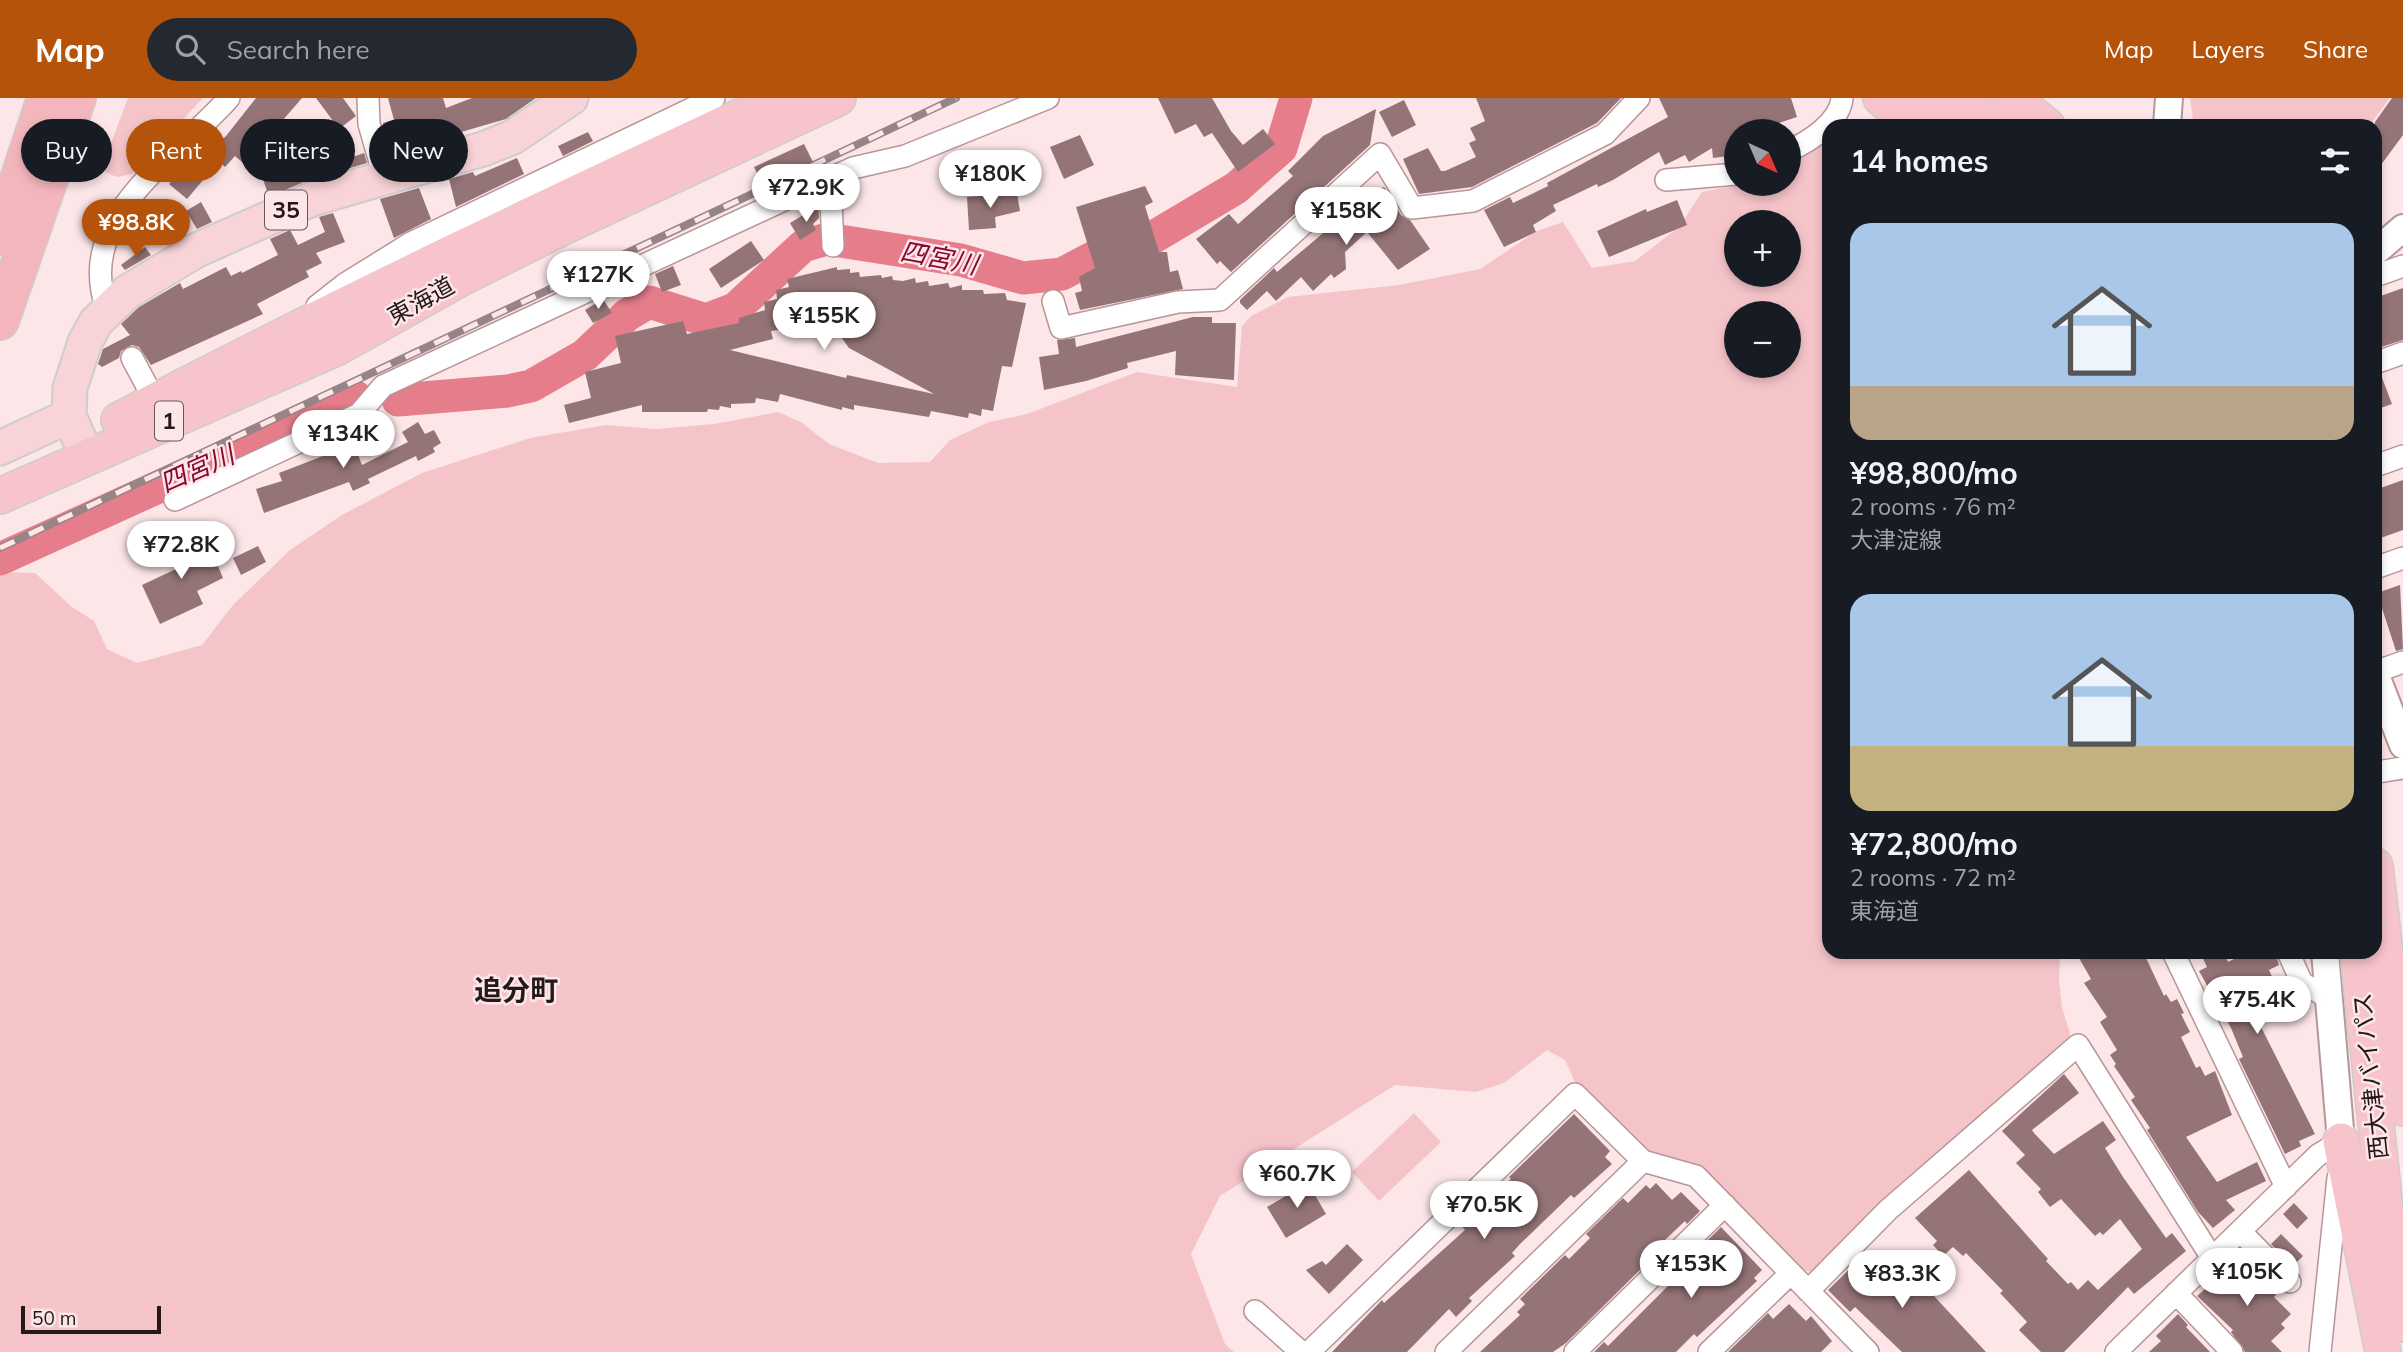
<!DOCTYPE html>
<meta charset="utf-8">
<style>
:root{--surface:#171b24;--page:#242831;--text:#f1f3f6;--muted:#9ea1a6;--accent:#b45309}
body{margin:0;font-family:Mulish,"Noto Sans JP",sans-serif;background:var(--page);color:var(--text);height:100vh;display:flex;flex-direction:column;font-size:26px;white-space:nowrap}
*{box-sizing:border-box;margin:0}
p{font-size:23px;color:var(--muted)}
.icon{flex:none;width:38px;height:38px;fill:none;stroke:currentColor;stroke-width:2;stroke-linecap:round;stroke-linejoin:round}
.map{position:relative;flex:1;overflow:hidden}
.details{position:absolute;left:1822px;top:21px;width:560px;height:840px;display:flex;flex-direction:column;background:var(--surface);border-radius:21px;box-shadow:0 4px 10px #0003}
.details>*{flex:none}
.hud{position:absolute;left:21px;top:21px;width:665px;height:63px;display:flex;gap:14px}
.needle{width:46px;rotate:136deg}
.buttons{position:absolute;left:1724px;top:21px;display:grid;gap:14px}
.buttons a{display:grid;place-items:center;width:77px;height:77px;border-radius:50%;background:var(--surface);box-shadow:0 4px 10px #0003;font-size:35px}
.scale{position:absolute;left:21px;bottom:18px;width:140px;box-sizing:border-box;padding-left:7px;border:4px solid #241819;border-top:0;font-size:19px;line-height:24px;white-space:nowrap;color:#241819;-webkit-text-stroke:5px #fce6e8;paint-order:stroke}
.price{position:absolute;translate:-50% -60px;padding:0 16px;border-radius:24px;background:#fff;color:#222;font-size:23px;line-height:46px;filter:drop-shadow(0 2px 4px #0008)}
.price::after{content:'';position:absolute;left:50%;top:42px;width:21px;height:16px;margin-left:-10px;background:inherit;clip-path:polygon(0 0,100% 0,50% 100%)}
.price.on{background:var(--accent);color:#fff}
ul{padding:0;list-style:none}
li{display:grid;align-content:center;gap:14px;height:371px;padding:0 28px}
li span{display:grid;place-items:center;height:217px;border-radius:21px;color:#555}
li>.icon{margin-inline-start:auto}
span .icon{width:126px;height:126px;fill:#fffc;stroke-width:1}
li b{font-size:30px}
h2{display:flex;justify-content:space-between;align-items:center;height:84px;padding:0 28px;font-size:30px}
.tag{padding:0 24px;border-radius:32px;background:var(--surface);box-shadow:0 4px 10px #0003;font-size:24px;line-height:63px}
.tag.on{background:var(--accent);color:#fff}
header{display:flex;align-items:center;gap:42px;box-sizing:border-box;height:98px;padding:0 35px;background:var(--accent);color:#fff}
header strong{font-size:33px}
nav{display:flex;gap:38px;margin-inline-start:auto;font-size:24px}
.search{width:490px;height:63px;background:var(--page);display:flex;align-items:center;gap:18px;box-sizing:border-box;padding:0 24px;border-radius:38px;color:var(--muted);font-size:26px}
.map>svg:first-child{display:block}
</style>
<header>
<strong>Map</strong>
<div class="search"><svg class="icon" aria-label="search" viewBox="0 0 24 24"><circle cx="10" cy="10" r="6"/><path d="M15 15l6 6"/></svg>Search here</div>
<nav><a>Map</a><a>Layers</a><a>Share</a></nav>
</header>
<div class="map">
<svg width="2403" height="1254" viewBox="0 0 2403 1254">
<rect width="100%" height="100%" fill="#fce6e8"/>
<!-- green -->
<path fill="#f5c4c9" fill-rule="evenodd" d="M128 0H203L132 76 117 79 101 72Z
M2190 0H2390L2369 28H2194Z
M1829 35V854H2060L2059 882 2062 910 2070 935 2069 943 1893 1095 1811 1174 1792 1169 1713 1085 1643 1056 1575 984 1565 962 1547 952 1504 985 1476 994 1395 987 1220 1098 1191 1156 1225 1246 1234 1254H0V474L35 475 72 509 94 523 107 551 137 565 202 547 233 507 290 452 342 417 422 375 530 340 606 327 656 331 714 326 778 314 801 324 829 346 878 365 930 364 950 342 989 324 1027 316 1137 274 1237 289 1242 228 1251 218 1288 199 1399 187 1480 171 1537 133 1563 124 1592 170 1635 163 1679 129 1702 94 1739 86H1788L1789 63ZM1736 124H1788V177H1736ZM1736 215H1788V268H1736Z
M1414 1015 1441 1044 1379 1103 1352 1074Z"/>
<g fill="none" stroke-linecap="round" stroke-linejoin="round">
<!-- river -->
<path stroke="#e57d8b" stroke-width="33" d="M398 302 508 293 531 288 585 257 627 217 649 204 706 222 735 211 803 148 827 141 961 162 1023 180 1062 176 1094 159 1147 143 1236 90 1281 50 1296 0
M0 461 356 299"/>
</g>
<!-- building -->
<path fill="#957477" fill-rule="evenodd" d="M256 0H302L264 44 259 51 262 54 249 70 235 58 225 69 219 63 187 101 169 86 195 53 201 58 215 42 218 45 226 38Z
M316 0H343L356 18 339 31Z
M388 0H443L446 10 472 0H536L506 21 406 50 407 53 392 58 383 25 394 22Z
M1158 0H1212L1231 33 1243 47 1263 31 1275 46 1238 74 1212 35 1204 39 1196 26 1175 36Z
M1476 0H1621L1597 25 1472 89 1419 96 1403 61 1428 50 1441 73H1445L1476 59 1469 45 1476 42 1470 30 1485 23Z
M1659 0H1791L1797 19 1755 33H1736V57L1713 60 1712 50 1689 64 1685 57 1665 67 1659 54 1613 82 1598 89 1597 86 1553 107 1556 113 1533 127 1536 134 1504 149 1484 112 1510 99 1513 105 1548 88 1547 85 1668 19Z
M2392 0H2403V37L2375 75V24Z
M1404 2 1416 27 1392 39 1379 14Z
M1376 11 1370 47 1231 174 1220 163 1217 166 1196 141 1229 116 1238 126 1293 78 1288 73 1323 38Z
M588 34 593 43 563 58 558 48Z
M1080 37 1094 67 1064 81 1050 49Z
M804 46 817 72 767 96 754 69Z
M346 50 350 60 364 55 367 65 306 83 269 99 262 78Z
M517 60 524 76 456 109 449 81 473 74 475 78Z
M1145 88 1153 104 1145 108 1159 154H1167L1170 174 1178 172 1183 191 1080 212 1075 195 1082 193 1079 179 1095 170 1076 109Z
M1384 89 1401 117 1410 122 1430 151 1398 172 1367 134 1345 154 1346 171 1334 180 1331 176 1313 193 1301 179 1276 203 1267 193 1247 212 1240 205V202L1274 170 1277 174 1366 99Z
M419 90 431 121 394 140 380 101Z
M1017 95 1020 113 995 119 996 130 969 132 967 99Z
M1677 102 1687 127 1609 159 1597 133 1646 111 1647 114Z
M201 104 212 124 197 131 186 113Z
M818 108 819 120 813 126 816 132 800 142 790 125Z
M333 115 345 144 316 155 322 165 306 173 309 179 257 206 263 216 151 267 139 249 132 247 121 253 119 260 102 269 98 266 103 251 130 237 121 226 139 209 180 185 183 191 226 169 231 178 241 173 242 175 278 157 270 141 290 132 298 147 325 134 319 119Z
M751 143 764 162 721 190 709 171Z
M145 149 151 157 125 172 121 167Z
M673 168 681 187 662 194 655 176Z
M837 169V172L850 171V175L859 174 860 179 881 177 882 180 892 178 893 182 903 183 915 180 916 185 928 183 929 188 948 185 950 190 962 187V192H983L984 196 1005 195 1007 202 1026 205 1012 269 1002 268 993 313 982 311 981 318 969 315 968 320 931 313 929 319 854 307V312L842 309V312L780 296 778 304 756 300 755 305 731 306V310L720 308 719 312 708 311 707 314H642V307L569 325 564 307 591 300 585 274 621 265 615 238 683 223 687 236 739 225V220L765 212 764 204 777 201 776 192 789 189 787 181ZM842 204 836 232 849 250 934 296 847 277 846 280 730 252 773 241 771 233 785 231 783 223Z
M2403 190V242L2375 251V200Z
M603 201 612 215 593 225 585 212Z
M1193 219H1212V225H1236L1234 282 1175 277 1176 253 1127 265 1128 270 1086 283 1044 292 1039 259 1059 256 1057 242 1075 240 1076 249Z
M2381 277 2392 306 2375 312V278Z
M418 324 425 336 434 332 441 345 433 350 435 354 418 363 416 358 368 381 370 385 353 393 349 384 264 415 256 391 282 383 279 375 354 346 362 367 408 344 402 334Z
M2403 382V432L2375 442V392Z
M188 436 202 467 215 461 223 480 197 493 203 506 160 526 142 487 176 471 165 446Z
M258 448 266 464 241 477 233 460Z
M2400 487 2403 551 2396 553 2377 495Z
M2089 854H2140L2143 861 2146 860 2164 898 2166 896 2171 904 2177 901 2184 915 2181 916 2190 934 2181 939 2196 970 2200 968 2205 978 2215 973 2232 1017 2186 1039 2217 1084 2257 1064 2266 1083 2226 1102 2235 1112 2213 1130 2198 1114 2147 1032 2150 1030 2131 1002 2135 999 2114 968 2116 966 2110 957 2117 952 2100 924 2107 919 2084 885 2091 881 2079 860Z
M2200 854H2224L2228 864 2248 854H2275L2279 867 2269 872 2285 907 2257 921 2315 1036 2299 1043 2301 1048 2285 1056 2239 961 2243 959 2231 930 2199 873 2207 869Z
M2064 976 2079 995 2032 1032 2034 1035 2054 1056 2103 1023 2116 1042 2105 1050 2123 1079 2166 1140 2172 1135 2186 1153 2134 1196 2128 1189 2064 1254H2041L2019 1232 2027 1224 2000 1195 2003 1193 1966 1155 1963 1158 1953 1149 1943 1158 1933 1147 1937 1143 1915 1120 1969 1072 2048 1161 2046 1163 2068 1186 2071 1184 2078 1192 2088 1182 2098 1192 2142 1151 2120 1121 2103 1137 2100 1134 2095 1138 2061 1101 2050 1109 2038 1094 2041 1091 2016 1065 2025 1057 2002 1033Z
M1574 1016 1610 1053 1605 1059 1612 1066 1574 1100 1571 1097 1520 1146 1512 1155 1515 1158 1469 1200 1472 1203 1456 1219 1449 1211 1407 1254H1332L1382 1202 1384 1205 1465 1132 1460 1126 1511 1081 1509 1079Z
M1308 1085 1326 1116 1286 1140 1267 1109Z
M1656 1085 1672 1102 1681 1094 1700 1113 1687 1126 1685 1123 1648 1158 1651 1161 1566 1245 1553 1254H1480L1520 1217 1517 1214 1525 1206 1520 1201 1565 1157 1569 1161 1590 1140 1586 1136 1623 1100 1628 1105 1646 1087 1650 1091Z
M2294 1105 2308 1120 2297 1131 2283 1116Z
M1721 1129 1762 1172 1754 1180 1757 1183 1697 1239 1694 1236 1676 1254H1594L1604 1244 1608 1248 1706 1150 1703 1147Z
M2281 1136 2303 1158 2293 1168 2271 1146Z
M1347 1146 1363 1162 1329 1196 1306 1172 1322 1163 1326 1167Z
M1866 1155 1893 1183 1907 1169 1986 1254H1902L1855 1209 1850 1214 1828 1192Z
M2236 1164 2252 1180 2260 1172 2274 1186 2269 1190 2276 1197 2274 1199 2291 1216 2281 1226 2285 1230 2271 1243 2282 1254H2245L2231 1234 2233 1232 2197 1198Z
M1789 1206 1806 1223 1811 1218 1832 1243 1821 1254H1728L1768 1215 1773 1221Z
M2178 1216 2188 1227 2186 1229 2210 1254H2149L2161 1243 2156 1238Z"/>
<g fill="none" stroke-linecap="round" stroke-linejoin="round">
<!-- minor casing -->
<g stroke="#b89598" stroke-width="24">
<path id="minor" d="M368 0 369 26 384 78
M1788 53C1809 44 1840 24 1842 0
M830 81 833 148
M1666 82 1736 76
M2375 178 2403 168
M1053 203 1061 230 1178 204 1220 202 1380 56 1412 110 1473 103 1605 36 1639 0
M317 208 345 186 411 145 714 0
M107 211C73 119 177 59 229 0
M132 260 155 303
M2375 265 2403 255
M2375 368 2403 358
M175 402 359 316 383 288 853 70 905 58 1048 0
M2375 470 2403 460
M2375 574 2403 564
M2377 674 2403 670
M2173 854 2286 1089
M2288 854 2302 885 2329 900
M2240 1133 2290 1184
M1808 1193 1888 1112 2078 947 2212 1160
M2176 1195 2232 1254
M1255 1213 1301 1254
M1309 1254 1575 996 1643 1063 1696 1078 1868 1254
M1446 1254 1643 1063
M1575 1254 1725 1107
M1709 1254 1791 1175
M2116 1254 2318 1057 2341 1043
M2320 1254 2338 1080"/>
</g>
<!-- tertiary casing -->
<g stroke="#b89598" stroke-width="30">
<path id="tertiary" d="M2167 28 2169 0
M2375 154 2403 130
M2375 575 2403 647
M2325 854 2341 1043"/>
</g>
<!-- primary casing -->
<g stroke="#cfcccc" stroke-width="37">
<path id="primary" d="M0 350 69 318
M87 358 69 318 70 290 85 244 96 224 127 194 197 152 312 101 483 51 513 39 571 0"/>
</g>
<!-- trunk casing -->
<g stroke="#cfcccc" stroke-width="38">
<path id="trunk" d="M1881 0 1914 28
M1919 0 1954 28
M1964 0 1998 28
M2013 0 2047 28
M119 322C337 208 558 103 780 0
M0 398 338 249 463 179 565 128 838 0
M2375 768 2403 1010
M2358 854 2385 1111 2403 1226
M2341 1043 2383 1254"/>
</g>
<!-- motorway casing -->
<g stroke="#cfcccc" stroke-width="40">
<path id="motorway" d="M0 138 46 0
M0 223 77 0"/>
</g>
<!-- minor -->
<use href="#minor" stroke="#fff" stroke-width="21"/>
<!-- tertiary -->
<use href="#tertiary" stroke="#fff" stroke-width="26"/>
<!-- primary -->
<use href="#primary" stroke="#f8d3d7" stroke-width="33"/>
<!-- trunk -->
<use href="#trunk" stroke="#f6c4ca" stroke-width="35"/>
<!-- motorway -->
<use href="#motorway" stroke="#f3b6bc" stroke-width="37"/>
<!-- rail casing -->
<g stroke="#968486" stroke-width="8">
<path id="rail" d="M0 450 956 0"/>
</g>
<!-- rail -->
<use href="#rail" stroke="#fce6e8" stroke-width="5" stroke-dasharray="16" stroke-linecap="butt"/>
</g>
<g text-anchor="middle" stroke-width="5" stroke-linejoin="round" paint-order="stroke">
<!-- shield labels -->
<g fill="#fce6e8" stroke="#655657" stroke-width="2">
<rect x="265" y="92.5" width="42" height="39" rx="5"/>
<rect x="155" y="303.5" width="28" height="39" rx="5"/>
</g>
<g font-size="23" font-weight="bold" fill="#241819">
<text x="286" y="120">35</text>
<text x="169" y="331">1</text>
</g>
<!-- street labels -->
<g font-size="24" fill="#241819" stroke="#fce6e8">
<text transform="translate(421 203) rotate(-29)" y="8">東海道</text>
<text transform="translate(2371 978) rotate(-96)" y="8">西大津バイパス</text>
</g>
<!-- water labels -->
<g font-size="26" font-style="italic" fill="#8a0531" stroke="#fce6e8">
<text transform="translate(939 160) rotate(11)" y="9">四宮川</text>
<text transform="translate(197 371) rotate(-24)" y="9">四宮川</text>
</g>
<!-- quarter labels -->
<g font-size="28" font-weight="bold" fill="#241819" stroke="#fce6e8">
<text x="516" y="902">追分町</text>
</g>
</g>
</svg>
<div class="buttons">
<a><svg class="needle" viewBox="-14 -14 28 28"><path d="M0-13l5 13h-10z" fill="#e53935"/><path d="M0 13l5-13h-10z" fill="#9ea1a6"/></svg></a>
<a>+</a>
<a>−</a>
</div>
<div class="scale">50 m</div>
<b class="price" style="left:990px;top:112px">¥180K</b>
<b class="price" style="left:806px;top:126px">¥72.9K</b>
<b class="price" style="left:1346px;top:149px">¥158K</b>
<b class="price on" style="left:136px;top:161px">¥98.8K</b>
<b class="price" style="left:598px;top:213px">¥127K</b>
<b class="price" style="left:824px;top:254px">¥155K</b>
<b class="price" style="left:343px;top:372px">¥134K</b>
<b class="price" style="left:181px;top:483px">¥72.8K</b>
<b class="price" style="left:2257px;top:938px">¥75.4K</b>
<b class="price" style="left:1297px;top:1112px">¥60.7K</b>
<b class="price" style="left:1484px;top:1143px">¥70.5K</b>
<b class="price" style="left:1691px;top:1202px">¥153K</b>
<b class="price" style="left:2247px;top:1210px">¥105K</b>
<b class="price" style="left:1902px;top:1212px">¥83.3K</b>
<div class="hud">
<a class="tag">Buy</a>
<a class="tag on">Rent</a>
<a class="tag">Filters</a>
<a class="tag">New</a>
</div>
<section class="details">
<h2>14 homes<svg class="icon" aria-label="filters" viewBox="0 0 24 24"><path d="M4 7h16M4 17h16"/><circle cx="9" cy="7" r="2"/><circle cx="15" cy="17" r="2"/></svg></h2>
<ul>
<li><span style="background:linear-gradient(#a9c7e8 75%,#b9a48a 0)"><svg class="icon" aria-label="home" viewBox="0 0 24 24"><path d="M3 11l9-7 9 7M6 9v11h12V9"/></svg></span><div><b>¥98,800/mo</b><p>2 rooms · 76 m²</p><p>大津淀線</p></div></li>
<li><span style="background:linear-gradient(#a9c7e8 70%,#c2b280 0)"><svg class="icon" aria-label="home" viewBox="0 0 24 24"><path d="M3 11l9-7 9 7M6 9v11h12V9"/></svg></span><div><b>¥72,800/mo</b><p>2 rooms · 72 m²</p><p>東海道</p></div></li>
</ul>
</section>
</div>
